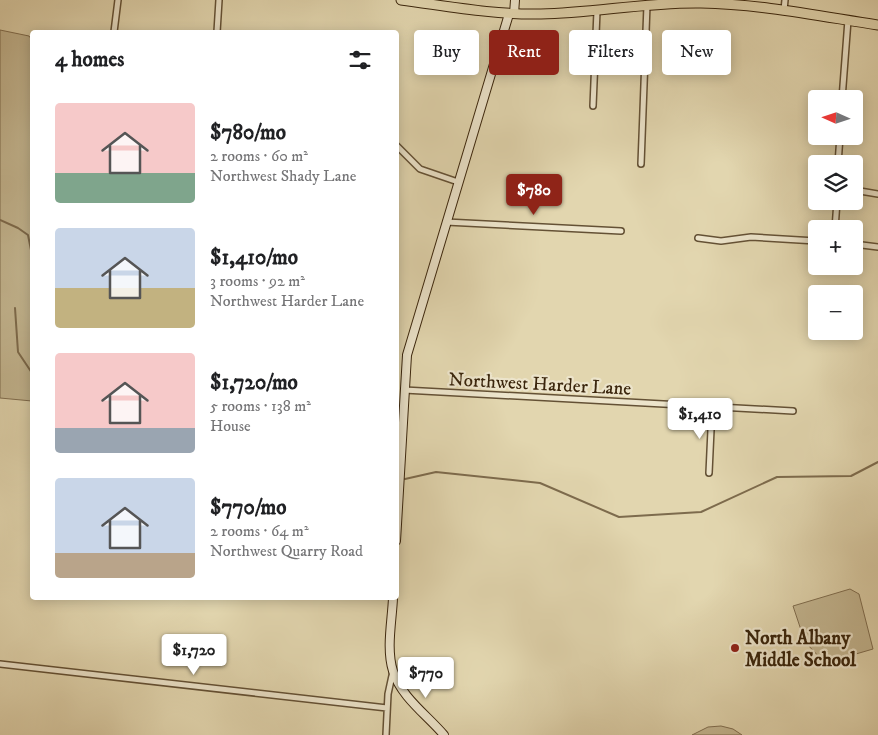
<!DOCTYPE html>
<meta charset="utf-8">
<style>
:root{--surface:#fff;--page:#f2f2f2;--text:#202124;--muted:#757577;--accent:#8f2418}
body{margin:0;font-family:"IM FELL DW Pica",serif;background:var(--page);color:var(--text);height:100vh;display:flex;flex-direction:column;font-size:19px;white-space:nowrap}
*{box-sizing:border-box;margin:0}
p{font-size:16px;color:var(--muted)}
.icon{flex:none;width:28px;height:28px;fill:none;stroke:currentColor;stroke-width:2;stroke-linecap:round;stroke-linejoin:round}
.map{position:relative;flex:1;overflow:hidden}
.drawer{position:absolute;left:30px;top:30px;width:369px;height:570px;display:flex;flex-direction:column;background:var(--surface);border-radius:5px;box-shadow:0 2px 12px #0003}
.drawer>*{flex:none}
.top-card{position:absolute;left:414px;top:30px;width:389px;height:45px;display:flex;gap:10px}
.needle{width:32px;rotate:273deg}
.buttons{position:absolute;left:808px;top:90px;display:grid;gap:10px}
.buttons a{display:grid;place-items:center;width:55px;height:55px;border-radius:5px;background:var(--surface);box-shadow:0 2px 12px #0003;font-size:25px}
.price{position:absolute;translate:-50% -42px;padding:0 11px;border-radius:5px;background:#fff;color:#222;font-size:16px;line-height:32px;filter:drop-shadow(0 1px 2px #0008)}
.price::after{content:'';position:absolute;left:50%;top:30px;width:15px;height:11px;margin-left:-8px;background:inherit;clip-path:polygon(0 0,100% 0,50% 100%)}
.price.selected{background:var(--accent);color:#fff}
ul{padding:0;list-style:none}
li{display:flex;align-items:center;gap:15px;height:125px;padding:0 25px}
li span{display:grid;place-items:center;flex:none;width:140px;height:100px;border-radius:5px;color:#555}
li>.icon{margin-inline-start:auto}
span .icon{width:60px;height:60px;fill:#fffc;stroke-width:1}
li b{font-size:21px}
h2{display:flex;justify-content:space-between;align-items:center;height:60px;padding:0 25px;font-size:21px}
.chip{padding:0 18px;border-radius:5px;background:var(--surface);box-shadow:0 2px 12px #0003;font-size:18px;line-height:45px}
.chip.selected{background:var(--accent);color:#fff}
.map>svg:first-child{display:block}
</style>
<div class="map">
<svg width="878" height="735" viewBox="0 0 878 735">
<rect width="100%" height="100%" fill="#e2d6af"/>
<filter id="stains"><feTurbulence type="fractalNoise" baseFrequency=".004" numOctaves="4"/><feColorMatrix values="0 0 0 0 .2 0 0 0 0 .09 0 0 0 0 .02 0 0 0 .5 -.17"/></filter>
<radialGradient id="worn" r=".72"><stop offset=".6" stop-color="#630" stop-opacity="0"/><stop offset="1" stop-color="#630" stop-opacity=".3"/></radialGradient>
<!-- green -->
<path fill="#c5b893" stroke="#806e50" d="M0 30 29 36 32 40V401L0 398Z
M850 589 859 594 873 649 825 663 805 642 793 606Z
M721 726 733 729 742 735H692L708 727Z"/>
<g fill="none" stroke-linecap="round" stroke-linejoin="round">
<!-- stream -->
<path stroke="#7d6b4d" stroke-width="2" d="M0 220 18 228 28 235 32 255
M15 308 18 352 32 373
M405 479 436 472 540 483 619 517 701 512 777 477 851 476 878 462"/>
<!-- street casing -->
<g stroke="#645135" stroke-width="8">
<path id="street" d="M784 10 785 0
M114 32 118 0
M217 32 219 0
M842 99 848 20
M593 106 597 11
M396 145 420 169 458 182
M641 164 647 5
M838 164 840 136
M854 190 878 194
M446 222 621 231
M835 229 837 201
M698 238 721 241 751 237 816 241
M854 244 878 247
M404 390 793 411
M709 473 712 408
M0 664 387 708
M386 735 388 694 393 671"/>
</g>
<!-- secondary casing -->
<g stroke="#3a250c" stroke-width="10">
<path id="secondary" d="M514 14 515 0
M396 541 407 355 509 14
M393 598C392 621 386 649 393 671 401 697 427 715 444 735"/>
</g>
<!-- primary casing -->
<g stroke="#3a250c" stroke-width="11">
<path id="primary" d="M401 0C447 6 494 15 541 14 594 13 647 2 701 3 760 4 819 16 878 25"/>
</g>
<!-- street -->
<use href="#street" stroke="#ece4cb" stroke-width="5"/>
<!-- secondary -->
<use href="#secondary" stroke="#ece4cb" stroke-width="8"/>
<!-- primary -->
<use href="#primary" stroke="#e2d6af" stroke-width="9"/>
</g>
<!-- markers -->
<circle fill="#8f2418" stroke="#ece4cb" stroke-width="2" cx="735" cy="648" r="5"/>
<g text-anchor="middle" stroke-width="4.5" stroke-linejoin="round" paint-order="stroke">
<!-- street labels -->
<g font-size="19" fill="#3a250c" stroke="#ece4cb">
<text transform="translate(540 383) rotate(3)" y="7">Northwest Harder Lane</text>
</g>
<!-- poi labels -->
<g font-size="19" font-weight="bold" fill="#3a250c" stroke="#ece4cb" text-anchor="start">
<text x="745" y="644">North Albany<tspan x="745" dy="22">Middle School</tspan></text>
</g>
</g>
<rect width="100%" height="100%" filter="url(#stains)"/>
<rect width="100%" height="100%" fill="url(#worn)"/>
</svg>
<div class="buttons">
<a><svg class="needle" viewBox="-14 -14 28 28"><path d="M0-13l5 13h-10z" fill="#e53935"/><path d="M0 13l5-13h-10z" fill="#757577"/></svg></a>
<a><svg class="icon" aria-label="layers" viewBox="0 0 24 24"><path d="M12 4l9 5-9 5-9-5zM3 14l9 5 9-5"/></svg></a>
<a>+</a>
<a>−</a>
</div>
<b class="price selected" style="left:534px;top:216px">$780</b>
<b class="price" style="left:700px;top:440px">$1,410</b>
<b class="price" style="left:194px;top:676px">$1,720</b>
<b class="price" style="left:426px;top:699px">$770</b>
<div class="top-card">
<a class="chip">Buy</a>
<a class="chip selected">Rent</a>
<a class="chip">Filters</a>
<a class="chip">New</a>
</div>
<section class="drawer">
<h2>4 homes<svg class="icon" aria-label="filters" viewBox="0 0 24 24"><path d="M4 7h16M4 17h16"/><circle cx="9" cy="7" r="2"/><circle cx="15" cy="17" r="2"/></svg></h2>
<ul>
<li><span style="background:linear-gradient(#f6c9c9 70%,#7fa58c 0)"><svg class="icon" aria-label="home" viewBox="0 0 24 24"><path d="M3 11l9-7 9 7M6 9v11h12V9"/></svg></span><div><b>$780/mo</b><p>2 rooms · 60 m²</p><p>Northwest Shady Lane</p></div></li>
<li><span style="background:linear-gradient(#c9d6e8 60%,#c2b280 0)"><svg class="icon" aria-label="home" viewBox="0 0 24 24"><path d="M3 11l9-7 9 7M6 9v11h12V9"/></svg></span><div><b>$1,410/mo</b><p>3 rooms · 92 m²</p><p>Northwest Harder Lane</p></div></li>
<li><span style="background:linear-gradient(#f6c9c9 75%,#9aa5b1 0)"><svg class="icon" aria-label="home" viewBox="0 0 24 24"><path d="M3 11l9-7 9 7M6 9v11h12V9"/></svg></span><div><b>$1,720/mo</b><p>5 rooms · 138 m²</p><p>House</p></div></li>
<li><span style="background:linear-gradient(#c9d6e8 75%,#b9a48a 0)"><svg class="icon" aria-label="home" viewBox="0 0 24 24"><path d="M3 11l9-7 9 7M6 9v11h12V9"/></svg></span><div><b>$770/mo</b><p>2 rooms · 64 m²</p><p>Northwest Quarry Road</p></div></li>
</ul>
</section>
</div>
